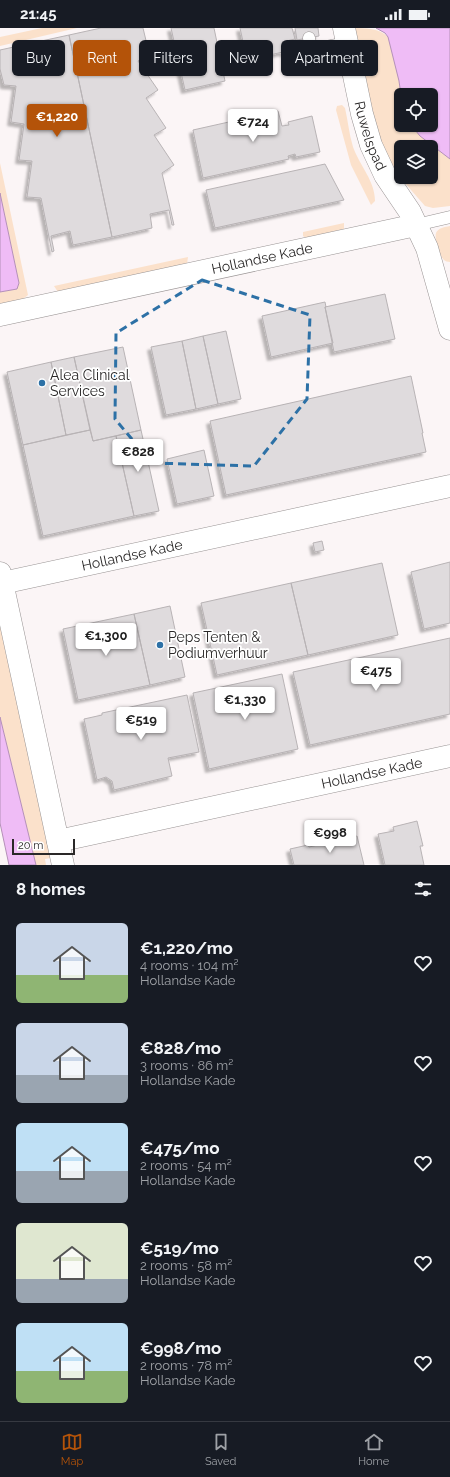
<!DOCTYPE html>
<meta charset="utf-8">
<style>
:root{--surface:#171b24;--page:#242831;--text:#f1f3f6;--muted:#9ea1a6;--line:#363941;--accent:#b45309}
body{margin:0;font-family:Raleway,sans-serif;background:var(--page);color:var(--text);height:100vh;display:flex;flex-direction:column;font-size:15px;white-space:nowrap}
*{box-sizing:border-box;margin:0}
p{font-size:13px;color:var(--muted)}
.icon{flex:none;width:22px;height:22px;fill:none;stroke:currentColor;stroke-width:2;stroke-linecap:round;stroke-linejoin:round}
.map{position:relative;height:837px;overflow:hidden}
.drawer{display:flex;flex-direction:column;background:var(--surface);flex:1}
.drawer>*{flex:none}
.guide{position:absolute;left:12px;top:12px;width:426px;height:36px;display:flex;gap:8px}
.buttons{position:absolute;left:394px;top:60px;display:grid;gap:8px}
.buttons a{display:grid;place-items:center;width:44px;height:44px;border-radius:6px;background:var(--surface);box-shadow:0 1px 3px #0004;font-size:20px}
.scale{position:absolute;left:12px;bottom:10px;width:63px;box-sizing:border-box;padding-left:4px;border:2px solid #2a2828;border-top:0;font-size:11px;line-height:14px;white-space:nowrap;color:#2a2828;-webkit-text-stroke:3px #fff;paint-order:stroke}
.price{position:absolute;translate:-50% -34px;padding:0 9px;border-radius:4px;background:#fff;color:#222;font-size:13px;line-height:26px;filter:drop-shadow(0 1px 2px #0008)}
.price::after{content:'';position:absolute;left:50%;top:24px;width:12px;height:9px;margin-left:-6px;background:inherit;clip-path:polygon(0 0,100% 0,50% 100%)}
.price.active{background:var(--accent);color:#fff}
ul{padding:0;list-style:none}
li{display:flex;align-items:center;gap:12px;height:100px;padding:0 16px}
li span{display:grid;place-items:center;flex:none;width:112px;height:80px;border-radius:6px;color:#555}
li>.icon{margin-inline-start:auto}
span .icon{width:48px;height:48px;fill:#fffc;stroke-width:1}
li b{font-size:17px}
h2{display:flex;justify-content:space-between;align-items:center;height:48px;padding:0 16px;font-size:17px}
.pill{padding:0 14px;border-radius:6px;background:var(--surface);box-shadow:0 1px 3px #0004;font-size:14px;line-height:36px}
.pill.active{background:var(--accent);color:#fff}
.status{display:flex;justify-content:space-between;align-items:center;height:28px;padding:0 20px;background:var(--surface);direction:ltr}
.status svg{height:11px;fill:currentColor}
.dock{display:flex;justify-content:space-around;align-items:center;height:56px;border-top:1px solid var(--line);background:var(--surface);font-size:11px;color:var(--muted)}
.dock a{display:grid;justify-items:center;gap:2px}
.dock .active{color:var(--accent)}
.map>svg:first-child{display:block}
</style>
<div class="status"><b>21:45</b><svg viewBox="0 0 49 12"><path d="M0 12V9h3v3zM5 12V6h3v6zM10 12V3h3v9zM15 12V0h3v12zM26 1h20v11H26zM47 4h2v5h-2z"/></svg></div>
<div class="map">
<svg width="450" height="837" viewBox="0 0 450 837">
<defs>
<filter id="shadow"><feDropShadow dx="-3.5" dy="3.5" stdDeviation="1" flood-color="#0004"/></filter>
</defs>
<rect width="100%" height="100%" fill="#fbf5f6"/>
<!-- green -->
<path fill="#fbe1cb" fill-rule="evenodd" d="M42 0H77L0 18V9Z
M352 0C366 0 379 0 388 9L399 53 401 67V97H411L420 108 450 131V178L433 180 425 178 404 154 386 127 376 100ZM401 119H431V149H401Z
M342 77 345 80C348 93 349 106 353 119 360 138 375 153 375 173L371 177 351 137 336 82 337 78Z
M0 135 28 267 23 271 0 277V264L17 261 19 255 0 165Z
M344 195V201L306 210 303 208V204Z
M450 198V234C448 234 445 233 444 232 440 229 434 210 436 205 438 200 445 199 450 198Z
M188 229 187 236 58 264 54 258Z
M0 597 51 830 45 831 46 837H36L0 689Z"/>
<!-- water -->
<path fill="#efbcf6" stroke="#b490b8" d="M376 0H450V131L420 108 411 97H431V67H401L399 53 388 9 385 5Z
M0 165 19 255 17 261 0 264Z
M0 689 36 837H9L0 795Z"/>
<!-- building -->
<path fill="#dfdbdd" stroke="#b8b3b5" filter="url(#shadow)" d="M101 0H143L149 25 138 33 158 62 146 70 166 100 154 107 174 137 162 145 174 197H172L169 182 150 186 152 200 112 209 69 7Z
M171 0H214L225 53 185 62Z
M240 0H292L295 11 282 14 285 26 283 24 247 32Z
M295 0H318L319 8 297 12Z
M69 7 112 209 73 217 70 203 51 208 54 223 52 224 41 170 27 169 32 133 19 132 24 96 11 94 16 58 4 57 0 41V22Z
M278 83 282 98 289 97 288 94 312 88 320 124 296 129 295 126 288 128 289 131 203 150 193 102Z
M325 136 344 172 215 200 206 162Z
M385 266 395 311 334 324 325 279Z
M325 274 326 279H325L333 315 271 329 262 288Z
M226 303 241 371 218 376 203 308Z
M203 308 218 376 196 381 182 313Z
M182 313 196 381 166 387 151 319Z
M123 319 141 402 93 413 74 329Z
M74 329 90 402 66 407 51 334Z
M51 334 66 407 23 417 7 344Z
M411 348 423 405H422L426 424 226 467 210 393Z
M90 402 93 413 116 408 134 488 43 508 23 417Z
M141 402 159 483 134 488 116 408Z
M204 422 214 468 177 476 167 431Z
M322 513 324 522 315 524 313 515Z
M450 534V595L424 601 411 544Z
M382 535 398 607 308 627 291 555Z
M291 555 308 627 217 647 201 575Z
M170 578 185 649 150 657 134 586Z
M134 586 150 657 78 672 63 601Z
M450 610V686L310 717 293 644Z
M282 646 298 721 209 741 193 665Z
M187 667 199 724 168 730 172 748 114 762 112 753 106 749 97 752 84 691 102 687V685Z
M417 793 423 818H420L424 837H385L378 806 394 803 393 799Z
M357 808 364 837H294L290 821 308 817 309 819Z"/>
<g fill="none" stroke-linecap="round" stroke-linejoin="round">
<!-- service casing -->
<g stroke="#999494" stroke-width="13">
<path id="service" d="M309 10 311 22 347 15
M416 197 450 189"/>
</g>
<!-- minor casing -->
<g stroke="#999494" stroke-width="23">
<g id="minor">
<path id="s1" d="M0 287 416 197"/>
<path d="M0 545 63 837"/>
<path id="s2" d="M2 555 450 458"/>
<path id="s3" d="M58 813 450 728"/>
</g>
</g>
<!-- tertiary casing -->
<g stroke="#999494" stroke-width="23">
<g id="tertiary">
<path id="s4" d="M344 0 362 86 371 117 385 147 410 184 427 220 450 301"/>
</g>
</g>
<!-- service -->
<use href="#service" stroke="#fff" stroke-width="12"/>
<!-- minor -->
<use href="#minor" stroke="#fff" stroke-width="22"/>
<!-- tertiary -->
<use href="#tertiary" stroke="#fff" stroke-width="22"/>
</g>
<!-- marked area -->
<path fill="none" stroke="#2d71a6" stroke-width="3" stroke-dasharray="8 5" stroke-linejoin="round" d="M202 252 310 287 307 371 254 438 152 435 115 391 116 305Z"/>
<!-- markers -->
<g fill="#2d71a6" stroke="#fff" stroke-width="1.5">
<circle cx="42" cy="355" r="4"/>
<circle cx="160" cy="617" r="4"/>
</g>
<g text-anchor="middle" stroke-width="3.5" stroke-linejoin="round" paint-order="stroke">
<!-- street labels -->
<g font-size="14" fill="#2a2828" stroke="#fff">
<text dy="5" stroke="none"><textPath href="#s4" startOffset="111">Ruwelspad</textPath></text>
<text dy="5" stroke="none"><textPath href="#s1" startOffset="268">Hollandse Kade</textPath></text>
<text dy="5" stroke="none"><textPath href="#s2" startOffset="133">Hollandse Kade</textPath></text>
<text dy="5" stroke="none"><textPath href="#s3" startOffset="321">Hollandse Kade</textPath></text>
</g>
<!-- poi labels -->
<g font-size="14" fill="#2a2828" stroke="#fff" text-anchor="start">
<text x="50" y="352">Alea Clinical<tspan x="50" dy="16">Services</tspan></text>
<text x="168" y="614">Peps Tenten &amp;<tspan x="168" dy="16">Podiumverhuur</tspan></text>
</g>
</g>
</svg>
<div class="buttons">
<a><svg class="icon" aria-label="locate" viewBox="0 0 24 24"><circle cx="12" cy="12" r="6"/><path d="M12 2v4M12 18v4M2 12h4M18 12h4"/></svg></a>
<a><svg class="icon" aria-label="layers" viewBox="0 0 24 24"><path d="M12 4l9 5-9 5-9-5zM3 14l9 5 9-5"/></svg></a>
</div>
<div class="scale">20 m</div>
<b class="price active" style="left:57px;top:110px">€1,220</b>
<b class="price" style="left:253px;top:115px">€724</b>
<b class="price" style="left:138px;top:445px">€828</b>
<b class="price" style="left:106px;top:629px">€1,300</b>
<b class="price" style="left:376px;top:664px">€475</b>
<b class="price" style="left:245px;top:693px">€1,330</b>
<b class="price" style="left:141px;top:713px">€519</b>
<b class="price" style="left:330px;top:826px">€998</b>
<div class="guide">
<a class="pill">Buy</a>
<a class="pill active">Rent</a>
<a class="pill">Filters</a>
<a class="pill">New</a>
<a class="pill">Apartment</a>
</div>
</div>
<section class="drawer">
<h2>8 homes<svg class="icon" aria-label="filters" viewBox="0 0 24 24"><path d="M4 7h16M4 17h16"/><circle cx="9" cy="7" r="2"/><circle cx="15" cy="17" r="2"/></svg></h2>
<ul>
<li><span style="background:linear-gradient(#c9d6e8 65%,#8fb573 0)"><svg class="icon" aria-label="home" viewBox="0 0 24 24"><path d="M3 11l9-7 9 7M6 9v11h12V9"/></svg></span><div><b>€1,220/mo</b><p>4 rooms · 104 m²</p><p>Hollandse Kade</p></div><svg class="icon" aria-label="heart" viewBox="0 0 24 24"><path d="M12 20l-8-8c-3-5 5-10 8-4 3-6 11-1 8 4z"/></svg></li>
<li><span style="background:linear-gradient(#c9d6e8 65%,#9aa5b1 0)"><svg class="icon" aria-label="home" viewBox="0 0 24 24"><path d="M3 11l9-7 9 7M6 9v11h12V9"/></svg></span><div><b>€828/mo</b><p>3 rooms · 86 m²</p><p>Hollandse Kade</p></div><svg class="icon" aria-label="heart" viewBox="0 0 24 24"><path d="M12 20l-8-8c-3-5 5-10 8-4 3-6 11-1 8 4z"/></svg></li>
<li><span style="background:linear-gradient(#bfe0f5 60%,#9aa5b1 0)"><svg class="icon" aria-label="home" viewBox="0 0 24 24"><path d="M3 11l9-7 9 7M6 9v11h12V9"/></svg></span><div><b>€475/mo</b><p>2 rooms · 54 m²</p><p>Hollandse Kade</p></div><svg class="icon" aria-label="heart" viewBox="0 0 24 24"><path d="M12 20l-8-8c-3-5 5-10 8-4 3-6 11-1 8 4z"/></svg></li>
<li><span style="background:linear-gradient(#dfe7d0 70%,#9aa5b1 0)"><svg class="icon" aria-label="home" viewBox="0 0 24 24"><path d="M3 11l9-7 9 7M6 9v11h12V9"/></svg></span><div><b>€519/mo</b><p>2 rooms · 58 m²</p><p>Hollandse Kade</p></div><svg class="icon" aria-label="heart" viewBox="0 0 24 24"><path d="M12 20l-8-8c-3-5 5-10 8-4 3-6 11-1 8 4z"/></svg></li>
<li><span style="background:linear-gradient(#bfe0f5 60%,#8fb573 0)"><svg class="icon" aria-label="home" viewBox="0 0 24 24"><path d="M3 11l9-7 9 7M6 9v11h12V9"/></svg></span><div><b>€998/mo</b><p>2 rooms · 78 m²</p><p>Hollandse Kade</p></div><svg class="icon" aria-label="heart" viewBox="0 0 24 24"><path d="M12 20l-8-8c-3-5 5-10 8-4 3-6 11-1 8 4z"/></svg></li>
</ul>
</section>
<nav class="dock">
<a class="active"><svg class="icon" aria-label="map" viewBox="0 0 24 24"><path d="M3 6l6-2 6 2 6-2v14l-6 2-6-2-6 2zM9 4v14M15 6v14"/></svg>Map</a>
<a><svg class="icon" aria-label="saved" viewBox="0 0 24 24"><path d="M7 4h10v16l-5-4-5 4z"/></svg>Saved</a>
<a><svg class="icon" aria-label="home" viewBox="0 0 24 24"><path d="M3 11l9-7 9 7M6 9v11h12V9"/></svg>Home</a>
</nav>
